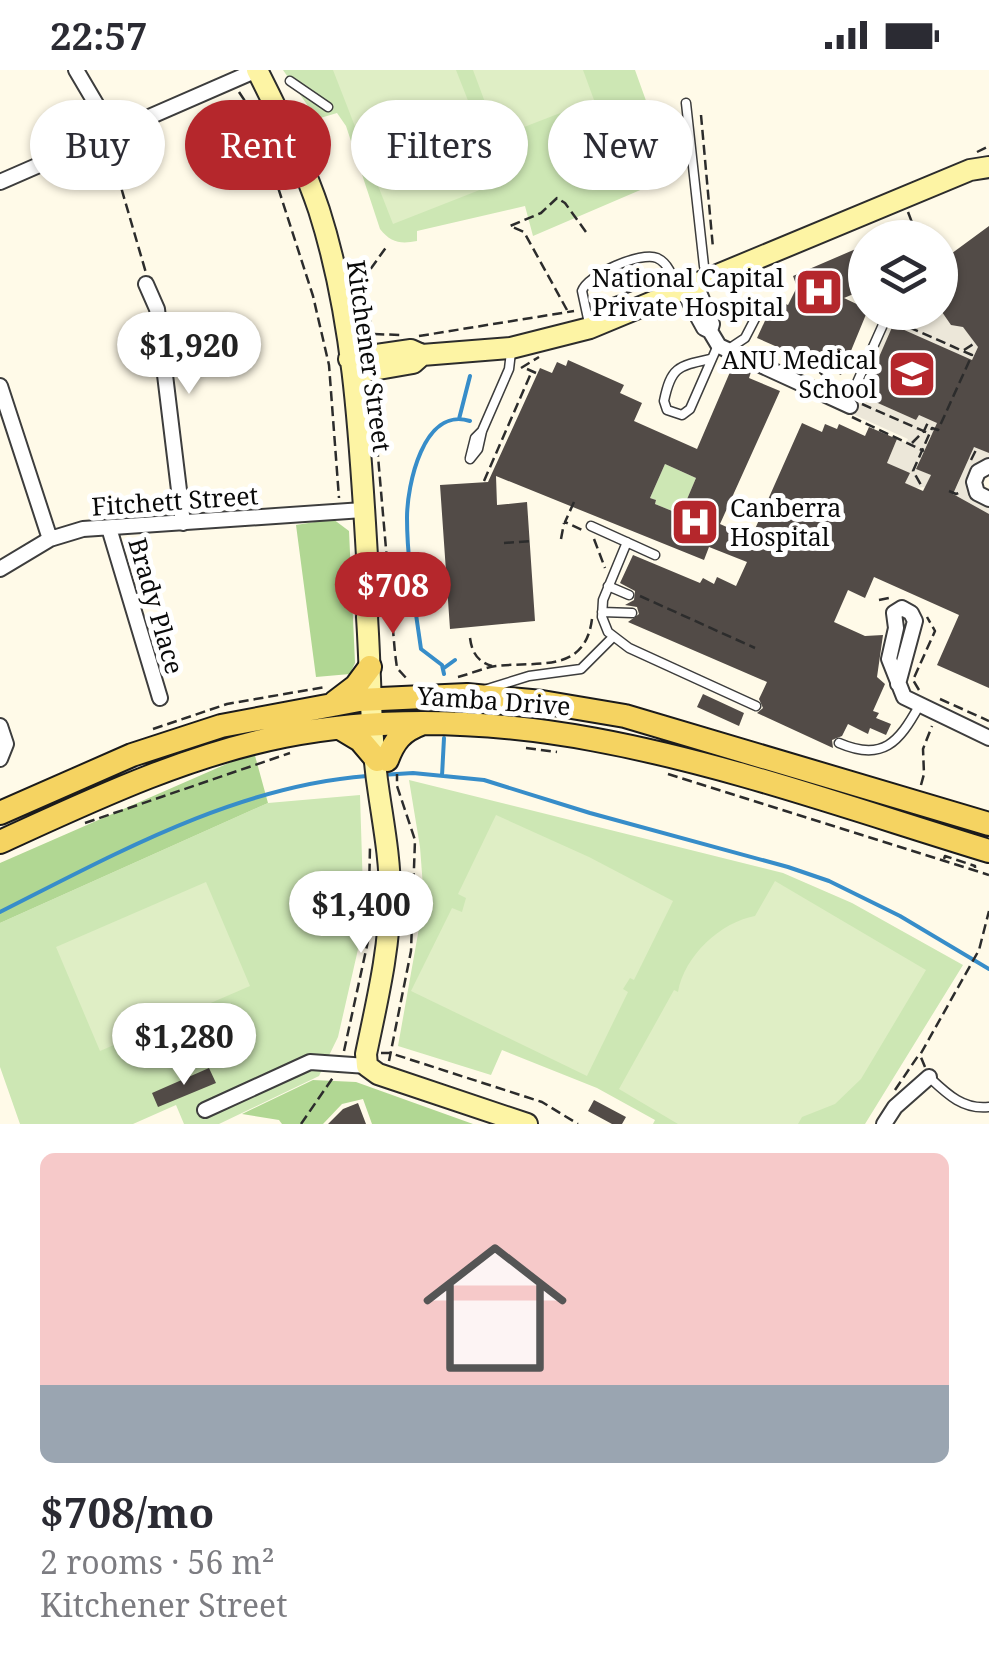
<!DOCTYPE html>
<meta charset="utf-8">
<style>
:root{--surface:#fff;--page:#f7f7f7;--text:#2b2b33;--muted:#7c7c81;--line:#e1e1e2;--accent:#b5272c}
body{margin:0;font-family:"Noto Serif",serif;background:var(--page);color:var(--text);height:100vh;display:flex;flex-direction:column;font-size:38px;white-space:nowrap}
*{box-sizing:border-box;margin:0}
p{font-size:32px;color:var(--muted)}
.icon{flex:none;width:55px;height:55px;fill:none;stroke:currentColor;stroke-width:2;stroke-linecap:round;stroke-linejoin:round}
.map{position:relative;height:1054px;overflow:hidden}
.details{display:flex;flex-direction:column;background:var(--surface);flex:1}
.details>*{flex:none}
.top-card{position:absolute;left:30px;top:30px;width:930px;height:90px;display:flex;gap:20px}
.tools{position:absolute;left:848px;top:150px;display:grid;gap:20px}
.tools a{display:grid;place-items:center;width:110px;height:110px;border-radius:50%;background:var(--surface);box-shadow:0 2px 8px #0004;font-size:50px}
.price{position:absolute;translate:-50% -85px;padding:0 22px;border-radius:35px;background:#fff;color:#222;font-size:32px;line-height:65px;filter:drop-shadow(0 2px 5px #0008)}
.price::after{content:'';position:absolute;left:50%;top:60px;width:30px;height:22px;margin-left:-15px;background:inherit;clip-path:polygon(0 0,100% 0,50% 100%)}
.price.current{background:var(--accent);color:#fff}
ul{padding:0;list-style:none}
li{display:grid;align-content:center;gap:20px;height:530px;padding:0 40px}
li+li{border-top:2px solid var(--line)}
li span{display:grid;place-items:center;height:310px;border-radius:15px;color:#555}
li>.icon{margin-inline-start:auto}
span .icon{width:180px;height:180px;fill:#fffc;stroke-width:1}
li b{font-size:42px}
.pill{padding:0 35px;border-radius:45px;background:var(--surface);box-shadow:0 2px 8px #0004;font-size:35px;line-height:90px}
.pill.current{background:var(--accent);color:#fff}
.status{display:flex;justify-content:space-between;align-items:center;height:70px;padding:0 50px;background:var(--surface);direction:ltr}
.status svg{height:28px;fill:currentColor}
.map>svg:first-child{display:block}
</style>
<div class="status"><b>22:57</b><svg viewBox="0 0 49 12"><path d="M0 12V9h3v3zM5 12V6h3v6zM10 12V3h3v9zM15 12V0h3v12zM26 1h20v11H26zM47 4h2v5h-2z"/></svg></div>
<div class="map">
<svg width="989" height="1054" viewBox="0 0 989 1054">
<rect width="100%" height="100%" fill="#fffae8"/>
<!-- green -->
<path fill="#cde7b4" d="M283 0H635L673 106 533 166 525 136 417 161V171C401 174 391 173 380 159L346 56 337 43 317 49Z
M665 394 696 408 682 441 678 440 677 443 655 434 656 430 650 428Z
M409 710 783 803 852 833 963 895 865 1054H653L655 1050 597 1018 502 980 491 1005 398 976 424 830 420 777Z
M360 725 364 853 338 967 319 1006 219 1054H184L176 1035 133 1054H20L0 997V853L268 733Z"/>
<!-- forest -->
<path fill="#b1d793" d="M333 449 349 461 355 593 350 604 316 607 296 455Z
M254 682 268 733 0 853V793Z
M313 1010 356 1012 473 1054H372L363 1029 342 1034 323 1054H282L279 1050 242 1044Z"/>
<!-- pitch -->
<path fill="#dfeec5" d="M333 0H456L500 112 393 154Z
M473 0H583L594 30 498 67Z
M496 745 589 787 673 831 634 910 630 908 623 919 628 922 587 1006 411 921 452 838 462 842 466 828 458 824Z
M775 811 926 900 861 1009 835 1034 802 1047 798 1054H678L619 1019 674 920 678 922C684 886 721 852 755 846Z
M206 812 250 916 100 981 56 877Z"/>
<!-- plaza -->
<path fill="#ece7d9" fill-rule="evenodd" d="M940 225 978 277 937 365 932 363 916 398 931 405 925 417 915 418 905 413 909 403 887 393 897 369 906 373 908 369 848 342 891 243 940 242ZM893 256 919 345 916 350 862 326Z
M989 373V390L970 400 966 414 971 428 989 436V456L943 435 957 416 972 381 968 378Z"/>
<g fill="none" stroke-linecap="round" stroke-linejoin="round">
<!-- stream -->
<path stroke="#378dc9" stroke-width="4" d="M459 349 470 306
M444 598 455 590
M444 604 442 595 421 579C415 536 407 491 407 448 407 416 423 336 470 351
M381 705 413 703 484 710 590 743 788 797 829 811 900 846 989 899
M442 706 444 668
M0 842C115 784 236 716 367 706"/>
</g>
<!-- building -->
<path fill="#524b47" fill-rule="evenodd" d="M989 156V383L974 377 953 424 989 444V618L937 595 959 545 874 507 865 528 848 520 834 552 865 566 883 565 877 607 885 614 873 641 879 643 876 648 891 654 886 665 870 658 868 664 848 654 842 666 832 670 833 678 757 643 763 638 759 629 767 612 628 552 639 544 637 537 625 535 634 530 635 521 620 513 633 485 700 513 703 508 714 514 717 507 736 516 747 492 709 477 704 490 496 406 497 435 527 432 535 551 450 559 440 415 488 412 540 298 552 303 557 292 566 296 568 290 624 315 620 323 642 333 634 351 697 379 733 295 751 302 749 308 780 321 720 454 751 468 802 353 822 362 825 354 837 359 839 354 865 366 869 357 897 369 887 393 910 403 905 413 923 421 931 405 916 399 937 353 919 345 916 350 862 326 893 255 972 290 978 277 963 257 951 255 942 242 940 192ZM665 394 696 408 682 441 678 439 677 443 655 434 656 430 650 428Z
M865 175V215L861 216 863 220 844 228 865 238 867 242 841 305 757 268 775 229 788 235 797 217 793 206Z
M703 624 744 643 739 656 697 637Z
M209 998 216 1013 158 1037 152 1023Z
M594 1030 626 1047 622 1054H612L588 1041Z
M358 1033 366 1054H328L343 1039Z"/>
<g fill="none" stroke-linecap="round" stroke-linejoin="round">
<!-- lane casing -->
<g stroke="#3d3d3d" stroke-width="11">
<path id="lane" d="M290 11 328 37
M686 33 704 196 708 207
M590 258 582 221C587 205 641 181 657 188 670 194 673 209 677 221
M727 280 745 268 758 243
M710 289C678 296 671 297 664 331L667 340 682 345 690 339 718 275
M847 335 886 248
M470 388 475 368 482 361
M470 389 478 379 482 361 509 299 511 282
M591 456 655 485
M627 472 603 530 602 547 608 562 629 578 756 636
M608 516 629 525
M602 542 632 543
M484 620 529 606 581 599 613 567
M839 673C883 692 899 672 919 636
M929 1007C947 1024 963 1040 989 1037"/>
</g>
<!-- street casing -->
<g stroke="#3d3d3d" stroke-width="18">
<path id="street" d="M76 0 112 61
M0 112 257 0
M146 214 157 239 183 453
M696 215 712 254 710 261
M683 220 704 258 710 261 719 276 850 336
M0 316 50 469
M989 396 978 402 974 412 977 423 989 429
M109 458 160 628
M0 499 50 469 83 459 363 440
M898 614 915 551 911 543 902 538 894 543 896 558 889 589 904 627 989 668
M0 656 6 674 0 689
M205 1040 310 992 367 996
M884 1054 895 1037 929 1007"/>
</g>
<!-- secondary casing -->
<g stroke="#2c2c2c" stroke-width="24">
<path id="secondary" d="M257 0C280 45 303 92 319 140 359 265 361 403 370 533L367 547C371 606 370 667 379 724 384 758 390 790 390 824 390 878 377 931 366 984L367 996 378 1004 527 1054
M349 289 411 280 422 285 511 278 590 258 970 100 989 97
M367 301 413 293 422 285"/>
</g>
<!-- primary casing -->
<g stroke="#1b1b1b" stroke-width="26">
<path id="primary" d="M335 632 356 616 370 597
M340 658 360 670 377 690
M387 690C394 671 402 661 421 654
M0 743 132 685 221 656 359 630 467 625 542 632 625 646 989 754
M0 772C92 730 184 686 284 666 528 618 759 711 989 781"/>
</g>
<!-- path -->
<path stroke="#2c2c2c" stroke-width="2.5" stroke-dasharray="10 5" stroke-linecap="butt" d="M239 22 255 46 313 226 329 295 339 428
M701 45 713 178
M109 76 146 203
M977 82 989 76
M908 142 918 168
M362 211 387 176
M356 214 361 212 373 264 401 265
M596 234 659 211
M567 240 524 162 510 156 541 143 557 128 565 133 586 162
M895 251 972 285 938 360 932 358 913 401 921 415
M910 256 912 242
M419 266 574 241
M964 280 975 273
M764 282C791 282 814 293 830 313
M521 298 539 287
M527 299 536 303
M372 317 395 583 397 598 407 609
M862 334 928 363
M852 347 924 381
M912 373 924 361 929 350
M971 390 977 378
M484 411 532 301
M949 421 956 424 961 422
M574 432 565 452 584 461
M561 469 564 453
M594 469 605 498
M504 473 531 471
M640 526 755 578
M879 530 893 527
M470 568C472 583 478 592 492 596
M458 607C470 604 483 598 496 596 538 591 585 604 592 549
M919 620 913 610 935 561 927 547
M940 629 989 651
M153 659 227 634 325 617
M526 678 557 682
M668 704 989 805
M921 715 924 704 923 679 932 656
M85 753 290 683
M944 789 945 786 975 796V798
M344 981 368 871 370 776
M381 983H390L542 1032 578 1054
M389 991 411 881 415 770 397 716V704
M925 997 920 985 979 880 989 841
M895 1020 918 986
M301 1054 334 1006"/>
<!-- lane -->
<use href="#lane" stroke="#fff" stroke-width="8"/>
<!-- street -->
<use href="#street" stroke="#fff" stroke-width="14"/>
<!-- secondary -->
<use href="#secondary" stroke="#fdf4a4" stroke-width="20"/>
<!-- primary -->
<use href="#primary" stroke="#f5d361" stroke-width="22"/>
</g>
<!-- icons -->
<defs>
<g id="hospital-square" transform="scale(2.5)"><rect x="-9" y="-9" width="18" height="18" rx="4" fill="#b5272c" stroke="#fff"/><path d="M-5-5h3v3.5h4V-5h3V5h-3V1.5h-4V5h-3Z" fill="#fff"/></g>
<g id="university-square" transform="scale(2.5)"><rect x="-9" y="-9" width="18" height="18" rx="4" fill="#b5272c" stroke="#fff"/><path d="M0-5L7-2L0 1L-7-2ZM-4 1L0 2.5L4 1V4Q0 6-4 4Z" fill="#fff"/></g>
</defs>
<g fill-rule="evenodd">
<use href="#hospital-square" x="819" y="222"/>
<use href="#university-square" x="912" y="304"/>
<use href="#hospital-square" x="695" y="452"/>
</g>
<g text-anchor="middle" stroke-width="10" stroke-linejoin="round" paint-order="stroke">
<!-- poi labels -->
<g font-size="25" fill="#0a0a0a" stroke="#fff" text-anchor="end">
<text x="784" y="217">National Capital<tspan x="784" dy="29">Private Hospital</tspan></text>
<text x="877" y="299">ANU Medical<tspan x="877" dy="29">School</tspan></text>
<text x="730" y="447" text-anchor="start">Canberra<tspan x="730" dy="29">Hospital</tspan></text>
</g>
<!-- street labels -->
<g font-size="25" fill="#0a0a0a" stroke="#fff">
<text transform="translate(369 286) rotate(82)" y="9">Kitchener Street</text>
<text transform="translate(175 431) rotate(-4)" y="9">Fitchett Street</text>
<text transform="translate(156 536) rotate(74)" y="9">Brady Place</text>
<text transform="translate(494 631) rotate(4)" y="9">Yamba Drive</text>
</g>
</g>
</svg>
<div class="tools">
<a><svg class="icon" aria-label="layers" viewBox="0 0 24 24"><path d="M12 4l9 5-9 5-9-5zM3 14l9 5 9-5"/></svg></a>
</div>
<b class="price" style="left:189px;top:327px">$1,920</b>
<b class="price current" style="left:393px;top:567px">$708</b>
<b class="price" style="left:361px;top:886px">$1,400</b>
<b class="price" style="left:184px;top:1018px">$1,280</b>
<div class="top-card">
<a class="pill">Buy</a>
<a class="pill current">Rent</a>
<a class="pill">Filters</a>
<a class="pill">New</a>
</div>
</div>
<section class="details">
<ul>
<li><span style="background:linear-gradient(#f6c9c9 75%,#9aa5b1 0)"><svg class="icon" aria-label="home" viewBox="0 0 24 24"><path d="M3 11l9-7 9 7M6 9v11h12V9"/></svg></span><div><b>$708/mo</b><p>2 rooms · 56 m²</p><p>Kitchener Street</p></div></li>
</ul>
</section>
